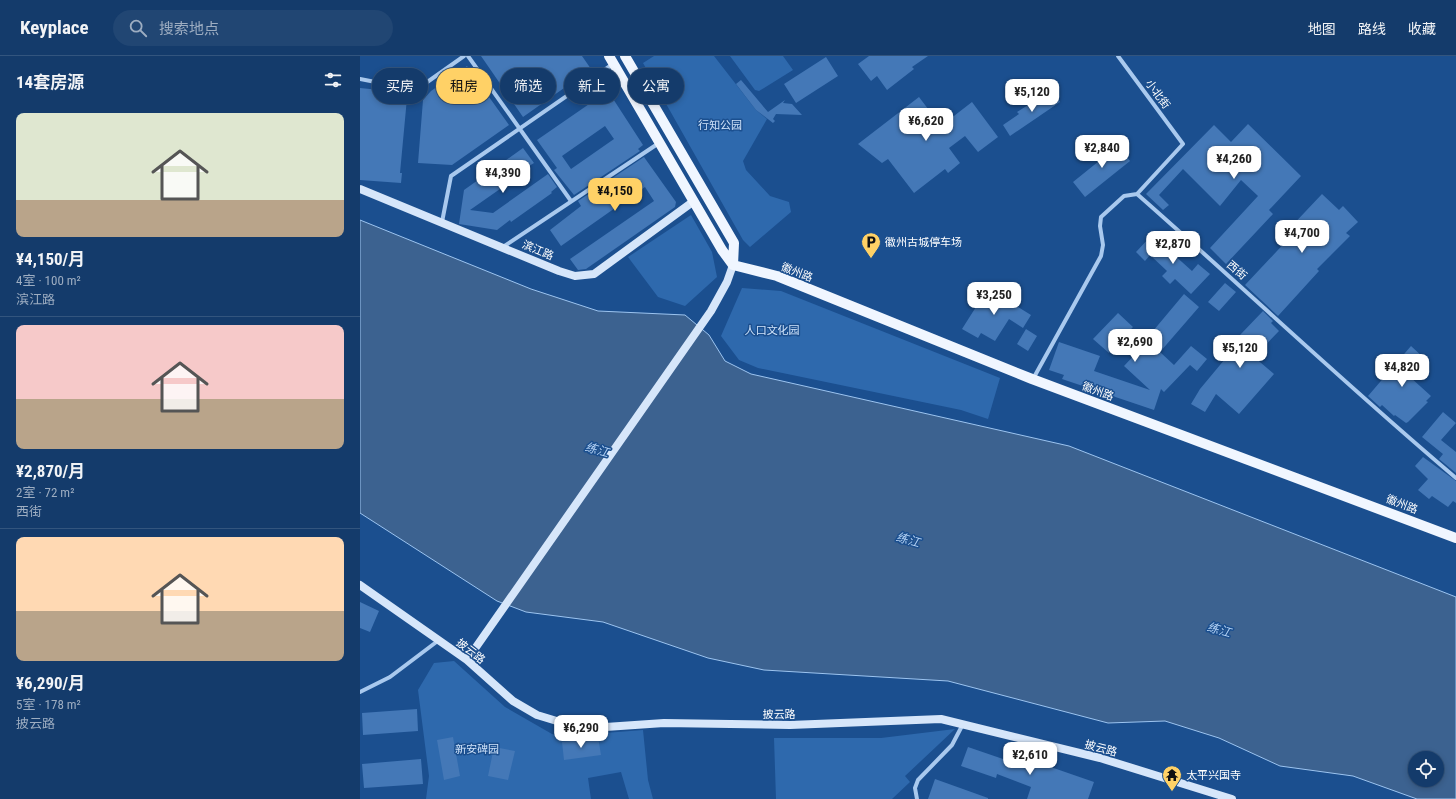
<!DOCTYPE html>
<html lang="zh">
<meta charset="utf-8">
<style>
:root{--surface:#143b6b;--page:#214673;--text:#f1f3f6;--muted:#9dadc1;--line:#33557e;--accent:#ffd166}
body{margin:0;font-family:"Roboto Condensed","Noto Sans SC",sans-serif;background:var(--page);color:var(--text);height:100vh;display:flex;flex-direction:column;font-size:15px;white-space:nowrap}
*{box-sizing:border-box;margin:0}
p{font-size:13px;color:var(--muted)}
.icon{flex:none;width:22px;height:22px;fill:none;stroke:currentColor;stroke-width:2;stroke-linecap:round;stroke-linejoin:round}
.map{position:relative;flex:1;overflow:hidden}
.drawer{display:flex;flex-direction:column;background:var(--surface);width:360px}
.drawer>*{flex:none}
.hud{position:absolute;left:12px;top:12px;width:380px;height:36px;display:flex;gap:8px}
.controls{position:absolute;left:1048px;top:695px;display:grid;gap:8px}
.controls a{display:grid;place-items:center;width:36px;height:36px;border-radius:50%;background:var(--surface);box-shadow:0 2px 6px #0003,0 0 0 1px var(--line);font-size:20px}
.price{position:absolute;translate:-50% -34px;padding:0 9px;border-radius:8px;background:#fff;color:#222;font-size:13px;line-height:26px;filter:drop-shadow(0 1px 2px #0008)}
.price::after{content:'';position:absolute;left:50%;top:24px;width:12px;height:9px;margin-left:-6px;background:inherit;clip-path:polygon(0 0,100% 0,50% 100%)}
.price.on{background:var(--accent);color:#111}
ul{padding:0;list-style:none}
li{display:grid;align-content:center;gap:8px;height:212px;padding:0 16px}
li+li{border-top:1px solid var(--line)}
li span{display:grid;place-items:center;height:124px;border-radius:8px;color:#555}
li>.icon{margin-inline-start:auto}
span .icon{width:72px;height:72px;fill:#fffc;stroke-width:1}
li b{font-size:17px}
h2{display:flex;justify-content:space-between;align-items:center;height:48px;padding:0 16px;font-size:17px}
.tag{padding:0 14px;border-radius:18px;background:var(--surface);box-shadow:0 2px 6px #0003,0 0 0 1px var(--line);font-size:14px;line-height:36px}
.tag.on{background:var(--accent);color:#111}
header{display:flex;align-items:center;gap:24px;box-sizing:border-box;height:56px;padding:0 20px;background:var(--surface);border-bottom:1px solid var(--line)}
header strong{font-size:19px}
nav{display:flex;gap:22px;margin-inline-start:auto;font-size:14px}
.search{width:280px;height:36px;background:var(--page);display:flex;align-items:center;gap:10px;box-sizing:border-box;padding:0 14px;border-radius:22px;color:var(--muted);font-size:15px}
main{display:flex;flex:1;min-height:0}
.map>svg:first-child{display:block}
</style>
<header>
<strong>Keyplace</strong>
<div class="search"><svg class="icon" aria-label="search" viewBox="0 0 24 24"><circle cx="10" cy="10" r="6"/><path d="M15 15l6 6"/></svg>搜索地点</div>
<nav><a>地图</a><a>路线</a><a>收藏</a></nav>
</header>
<main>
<section class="drawer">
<h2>14套房源<svg class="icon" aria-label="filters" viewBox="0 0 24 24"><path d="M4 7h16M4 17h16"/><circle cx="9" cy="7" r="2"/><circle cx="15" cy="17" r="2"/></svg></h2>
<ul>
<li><span style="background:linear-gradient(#dfe7d0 70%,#b9a48a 0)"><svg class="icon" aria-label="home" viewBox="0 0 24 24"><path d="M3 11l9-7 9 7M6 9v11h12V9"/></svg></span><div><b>¥4,150/月</b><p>4室 · 100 m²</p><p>滨江路</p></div></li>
<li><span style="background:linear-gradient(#f6c9c9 60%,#b9a48a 0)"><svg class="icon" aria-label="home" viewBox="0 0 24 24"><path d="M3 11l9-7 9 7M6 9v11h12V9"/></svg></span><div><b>¥2,870/月</b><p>2室 · 72 m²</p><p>西街</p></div></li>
<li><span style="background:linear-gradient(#ffd9b3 60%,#b9a48a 0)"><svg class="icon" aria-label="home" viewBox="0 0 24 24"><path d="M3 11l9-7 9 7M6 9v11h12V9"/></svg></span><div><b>¥6,290/月</b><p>5室 · 178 m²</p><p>披云路</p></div></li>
</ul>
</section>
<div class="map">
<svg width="1096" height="743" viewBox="0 0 1096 743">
<rect width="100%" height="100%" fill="#1b4f8f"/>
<!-- green -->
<path fill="#2e69ad" d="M294 0H354L396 54 407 63 383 105 386 114 410 140 429 146 431 156 390 191 383 184 283 7Z
M370 0H423L433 14 399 35 395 34Z
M331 159 352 196 357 221 325 250 298 241 268 201Z
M382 232 421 235 640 322 628 363 601 354 398 312 379 304 361 280Z
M94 605 145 651 192 678 211 682 245 677 283 674 288 724 293 743H269L261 716 228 722 231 743H66L69 720 58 634 74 607Z
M595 673 545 720 550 726 532 743H416L414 682H521Z"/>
<!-- water -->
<path fill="#3c6290" stroke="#9cc4f0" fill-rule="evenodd" d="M0 164 171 233 238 255 325 259 349 279 365 305 391 318 709 390 1096 541V743H1057L993 720 920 710 859 682 805 665 748 667 588 625 404 614 348 602 243 566 166 556 137 545 0 457ZM1055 702H1077V724H1055Z"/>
<!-- building -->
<path fill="#4478b7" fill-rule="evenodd" d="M121 0H222L231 13 163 61Z
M509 0H568L552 11 554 13 527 34 517 20 511 25 498 8Z
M466 1 478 20 436 47 424 28Z
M107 10 149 69 92 109 58 107 63 44 71 35Z
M381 24 408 56 425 44 423 47 432 48 442 59 416 58 413 63 415 65 413 67 396 54 376 28Z
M0 32 30 35 29 41 47 42 40 117H42L41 127 0 124Z
M692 34 700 46 650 80 643 69 659 58 657 56Z
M248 35 283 89 278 93 280 95 214 139 194 114 197 112 177 84ZM245 70 254 83 211 113 202 100Z
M559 41 581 70 612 46 638 81 618 96 605 80 589 92 600 107 588 117 585 113 554 137 528 103 522 107 498 88Z
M888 68 941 120 909 154 913 158 866 208 850 192 898 140 881 124 860 150 823 113 799 139 809 149 803 154 786 138 854 69 871 86Z
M755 85 770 105 725 141 713 126 744 101 740 96Z
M163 92 174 107 169 110 170 112 110 154 133 157 188 118 197 131 191 136 192 137 151 166 150 164 137 174 99 168 104 134Z
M284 101 316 146 315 151 226 213 218 214 210 203 294 145 285 131 201 190 190 174 221 150 218 145Z
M962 138 979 154 983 150 998 166 986 177 990 180 957 213 959 215 918 260 885 229 933 178 928 174Z
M792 179 832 215 838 208 850 218 831 238 815 223 810 228 802 220 807 215 790 199 785 205 776 196Z
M865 227 876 236 859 255 848 246Z
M626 231 671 259 663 272 649 263 635 285 621 277 618 282 602 273 621 243 619 242Z
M824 238 839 251 800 296 814 309 831 290 847 303 837 315 830 309 804 336 801 333 794 354 702 323 704 319 689 314 699 286 740 300 734 315 790 334 764 310 795 277 793 275Z
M903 255 913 265 911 267 919 275 894 301 914 318 879 358 856 338 845 356 831 348 840 333 880 285 883 282 880 279Z
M758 257 773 271 749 297 733 283Z
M666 273 677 280 668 295 657 288Z
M1051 290 1064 302 1060 306 1062 307 1050 321 1071 340 1066 345 1068 346 1048 366 1046 367 1035 359 1034 360 1022 349 1020 351 1008 340Z
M1083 356 1096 367 1081 384 1096 396V417L1079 403 1083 398 1062 381Z
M1063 401 1096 425V447L1093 445 1088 451 1072 440 1069 443 1058 434 1068 423 1055 410Z
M0 546 19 555 10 576 0 572Z
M57 653 58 675 3 679 2 657Z
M93 681 100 720 84 724 77 684Z
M238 681 241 699 204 704 202 686Z
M134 691 155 695 148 724 128 720Z
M608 691 643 703 644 699 681 711 682 708 734 726 728 743H667L671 731 637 718 636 722 601 710Z
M61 703 63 728 4 732 2 708Z
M575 723 628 742V743H568Z"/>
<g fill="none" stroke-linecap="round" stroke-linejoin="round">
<!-- street -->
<path stroke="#a9c9ee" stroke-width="4" d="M108 0 211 145
M758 0 823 88 777 138
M0 23 56 34 104 0
M82 166 91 120 253 8
M143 191 299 87
M673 323 741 200 743 189 740 170 741 161 764 140 777 138C884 232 987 330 1096 422
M0 636 30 621 79 584
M557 743 555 732 558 724 592 689 603 668"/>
<!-- secondary -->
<path stroke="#d6e6fa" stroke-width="8" d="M0 133 199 215 215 220 234 218 334 145
M0 529 107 604 153 645 177 659 210 669 231 672 304 667 430 669 581 663 740 702 872 743
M107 604 351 255 367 226 373 209"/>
<!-- primary -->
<path stroke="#f0f6ff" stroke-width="10" d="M249 0 362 194 373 209 417 220 672 323 1096 482
M265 0 374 187 373 209"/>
</g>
<!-- icons -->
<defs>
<g id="parking-pin" transform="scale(1)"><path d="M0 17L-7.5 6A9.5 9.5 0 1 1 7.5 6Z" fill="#ffd166" stroke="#1b4f8f"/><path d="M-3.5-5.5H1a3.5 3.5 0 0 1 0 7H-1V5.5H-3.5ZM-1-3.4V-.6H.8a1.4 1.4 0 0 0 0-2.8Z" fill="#111"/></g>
<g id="temple-pin" transform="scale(1)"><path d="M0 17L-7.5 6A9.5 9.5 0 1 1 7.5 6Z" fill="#ffd166" stroke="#1b4f8f"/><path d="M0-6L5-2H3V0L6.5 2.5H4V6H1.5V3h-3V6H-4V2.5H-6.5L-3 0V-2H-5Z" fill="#111"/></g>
</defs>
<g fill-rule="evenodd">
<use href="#parking-pin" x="511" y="186"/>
<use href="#temple-pin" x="812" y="719"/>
</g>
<g text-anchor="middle" stroke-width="3" stroke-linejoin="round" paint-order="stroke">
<!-- street labels -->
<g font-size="11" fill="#fff" stroke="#1b4f8f">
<text transform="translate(798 38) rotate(53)" y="4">小北街</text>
<text transform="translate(178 194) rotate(23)" y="4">滨江路</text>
<text transform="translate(877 214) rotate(41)" y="4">西街</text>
<text transform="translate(437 216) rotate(21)" y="4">徽州路</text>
<text transform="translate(738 335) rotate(20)" y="4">徽州路</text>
<text transform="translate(1042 448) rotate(21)" y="4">徽州路</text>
<text transform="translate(111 595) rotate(38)" y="4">披云路</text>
<text x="419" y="662">披云路</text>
<text transform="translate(741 692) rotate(15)" y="4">披云路</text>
</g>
<!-- park labels -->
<g font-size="11" fill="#cfe3fa" stroke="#1b4f8f">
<text x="360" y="73">行知公园</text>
<text x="412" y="278">人口文化园</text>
<text x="117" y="697">新安碑园</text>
</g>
<!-- poi labels -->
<g font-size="11" fill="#fff" stroke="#1b4f8f" text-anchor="start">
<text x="525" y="190">徽州古城停车场</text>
<text x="826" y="723">太平兴国寺</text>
</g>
<!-- water labels -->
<g font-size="12" font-style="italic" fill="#b5d3f5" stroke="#1b4f8f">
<text transform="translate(237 394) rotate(16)" y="4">练江</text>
<text transform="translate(548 484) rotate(16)" y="4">练江</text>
<text transform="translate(859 574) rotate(16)" y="4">练江</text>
</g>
</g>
</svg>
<div class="controls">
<a><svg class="icon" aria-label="locate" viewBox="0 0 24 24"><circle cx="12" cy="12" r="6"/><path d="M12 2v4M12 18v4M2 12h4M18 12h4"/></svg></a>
</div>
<b class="price" style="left:672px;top:57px">¥5,120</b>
<b class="price" style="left:566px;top:86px">¥6,620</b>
<b class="price" style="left:742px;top:113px">¥2,840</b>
<b class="price" style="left:874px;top:124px">¥4,260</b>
<b class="price" style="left:143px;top:138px">¥4,390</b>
<b class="price on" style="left:255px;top:156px">¥4,150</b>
<b class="price" style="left:942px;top:198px">¥4,700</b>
<b class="price" style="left:813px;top:209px">¥2,870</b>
<b class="price" style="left:634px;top:260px">¥3,250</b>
<b class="price" style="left:775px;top:307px">¥2,690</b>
<b class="price" style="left:880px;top:313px">¥5,120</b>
<b class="price" style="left:1042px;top:332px">¥4,820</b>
<b class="price" style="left:221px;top:693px">¥6,290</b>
<b class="price" style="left:670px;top:720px">¥2,610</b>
<div class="hud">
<a class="tag">买房</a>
<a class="tag on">租房</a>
<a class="tag">筛选</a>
<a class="tag">新上</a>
<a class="tag">公寓</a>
</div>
</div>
</main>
